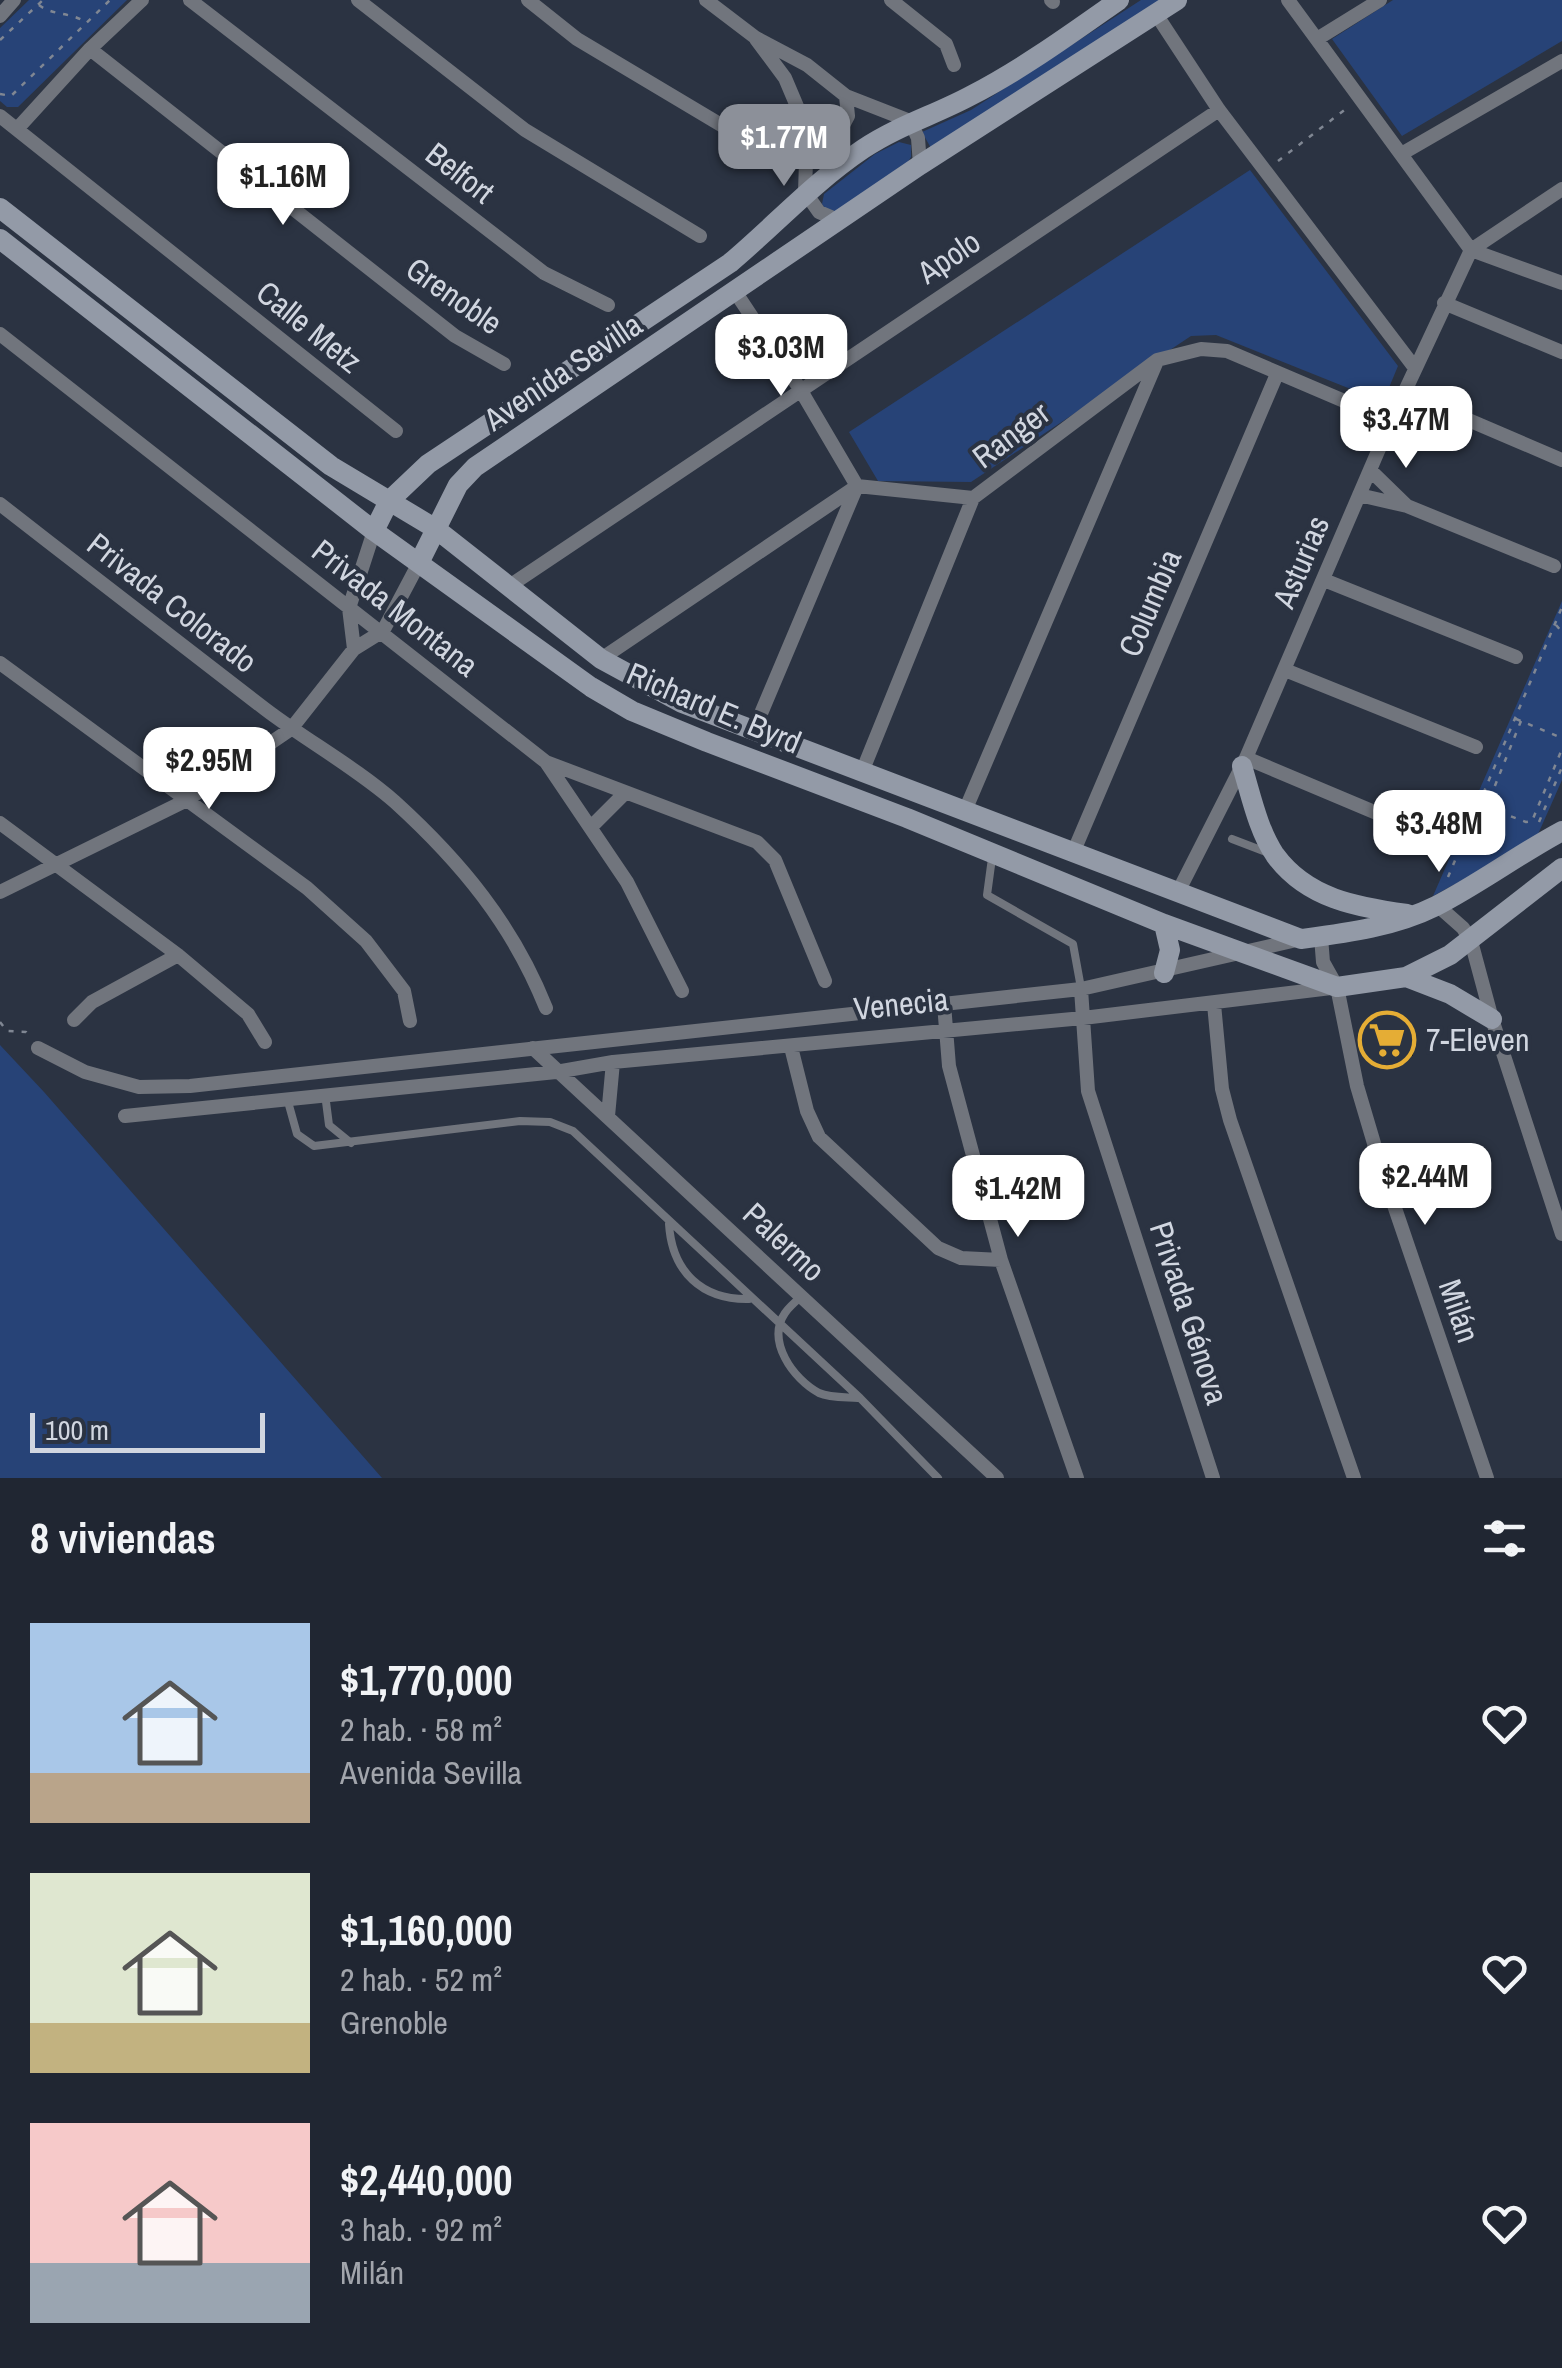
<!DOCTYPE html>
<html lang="es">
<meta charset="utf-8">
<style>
:root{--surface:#202632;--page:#2d323e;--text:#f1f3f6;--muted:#a2a5ac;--accent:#8c9099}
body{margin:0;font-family:"Archivo Narrow",sans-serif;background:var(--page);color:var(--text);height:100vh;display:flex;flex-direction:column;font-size:38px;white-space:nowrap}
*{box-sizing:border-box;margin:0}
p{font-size:32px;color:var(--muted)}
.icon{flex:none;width:55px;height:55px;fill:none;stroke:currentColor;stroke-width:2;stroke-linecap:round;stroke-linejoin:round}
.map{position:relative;height:1478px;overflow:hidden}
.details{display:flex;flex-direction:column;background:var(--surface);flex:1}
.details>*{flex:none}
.scale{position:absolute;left:30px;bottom:25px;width:235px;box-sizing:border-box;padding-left:10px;border:5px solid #d1d6e0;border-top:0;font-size:28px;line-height:35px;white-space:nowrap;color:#d1d6e0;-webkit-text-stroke:8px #2b3342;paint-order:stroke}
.price{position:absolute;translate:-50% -85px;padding:0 22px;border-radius:20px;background:#fff;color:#222;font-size:32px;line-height:65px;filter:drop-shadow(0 2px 5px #0008)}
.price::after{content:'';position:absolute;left:50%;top:60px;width:30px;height:22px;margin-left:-15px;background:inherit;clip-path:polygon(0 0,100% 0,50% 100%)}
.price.on{background:var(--accent);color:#fff}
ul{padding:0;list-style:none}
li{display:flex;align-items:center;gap:30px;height:250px;padding:0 30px}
li span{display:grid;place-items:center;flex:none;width:280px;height:200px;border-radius:0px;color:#555}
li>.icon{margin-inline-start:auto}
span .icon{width:120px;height:120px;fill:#fffc;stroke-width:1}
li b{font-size:42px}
h2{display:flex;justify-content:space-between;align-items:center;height:120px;padding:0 30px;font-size:42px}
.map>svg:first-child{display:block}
</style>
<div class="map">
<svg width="1562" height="1478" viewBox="0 0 1562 1478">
<defs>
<filter id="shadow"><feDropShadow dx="6" dy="6" stdDeviation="0" flood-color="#0009"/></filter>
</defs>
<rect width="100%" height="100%" fill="#2b3342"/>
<!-- green -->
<path fill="#274377" d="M29 0H127L18 107H7L0 101V28Z
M1141 0H1160L932 150 922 132 971 110Z
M1393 0H1562V41L1402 136 1332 39Z
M899 142 911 145V157L908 162C882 176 855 210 828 213L822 204 824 194 875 154Z
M1250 170 1398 366 1383 402 1216 335 1191 336 971 482 878 481 849 432Z
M1562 601V780L1535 841 1433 896Z
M0 1045 44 1092 382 1478H0Z"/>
<!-- building -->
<path fill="#434c5c" stroke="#7f8a9b" stroke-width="2.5" filter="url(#shadow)" d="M1403 1027 1408 1050 1370 1053 1367 1030Z"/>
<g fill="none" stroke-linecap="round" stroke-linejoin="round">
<!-- path -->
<path stroke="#808793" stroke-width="2.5" stroke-dasharray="5 8" stroke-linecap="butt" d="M39 5C53 16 71 12 85 22
M0 40 43 0
M0 94 11 96 110 0
M1278 161 1347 108
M1556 625 1562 632
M1516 719 1562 738
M1521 721 1488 803 1489 808 1526 822 1532 821 1562 749
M1539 822 1562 767
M1448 877 1562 607
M0 1022 7 1031 26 1032 28 1035"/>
<!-- lane -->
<path stroke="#71757d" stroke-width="8" d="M1232 839 1266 852
M992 858 987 895 1073 944 1081 988
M325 1094 329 1125 351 1143
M287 1098 297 1134 314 1146 520 1121 550 1122 573 1131 860 1398 938 1478
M669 1224C672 1272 702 1300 749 1299
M802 1296C796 1301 789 1307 785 1313 766 1341 793 1379 819 1393 830 1398 846 1397 858 1398"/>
<!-- street -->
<path stroke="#71757d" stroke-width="14" d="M190 0 544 273 608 305
M358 0 525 130 700 236
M528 0 577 39 753 144
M706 0 756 38 807 65 846 96 910 121 918 138 920 165
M891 0 946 44 954 65
M1051 0 1053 2
M1288 0 1471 250
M1156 14 1219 110 1415 368
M0 16 14 0
M756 39 785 78 807 130 805 192 819 212 840 221
M1317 39 1380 0
M90 49 455 336 504 364
M0 116 396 431
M17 129 90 49 142 0
M807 130 824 136 840 131 848 116 846 96
M1403 153 1562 61
M1471 250 1562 283
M736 293 800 389 857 486
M1444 303 1562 352
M0 334 546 762 627 882 682 991
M1403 392 1562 460
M1370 470 1407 506
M857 486 973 498 1157 360 1201 349 1227 351 1391 421
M1359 495 1407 506 1554 566
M0 504C88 573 177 641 265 709 307 741 355 767 395 802 461 862 513 925 546 1008
M1324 580 1516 657
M511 585 1219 110
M354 649 349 608 374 531
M601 659 857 486
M0 663 307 888 366 941 404 991 410 1021
M1285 670 1476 747
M754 730 857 486
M1246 758 1436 838
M546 762 757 842 775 860 825 981
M862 772 973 498
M964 813 1157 361
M0 823 178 955 248 1014 265 1042
M591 827 625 793
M1073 853 1277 374
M0 892 187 800 291 729 354 649 383 631 420 561
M1177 894 1246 758 1391 421 1471 250 1562 189
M1437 905 1463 928 1471 941 1492 1019 1562 1234
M1321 937 1323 962 1337 987 1357 1086 1381 1167 1487 1478
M1081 989 1088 1091 1213 1478
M944 1004 949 1066 1001 1260 1077 1478
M1214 1004 1222 1089 1230 1120 1354 1478
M74 1020 92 1002 178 955
M791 1047 807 1111 819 1137 938 1248 961 1258 1001 1260
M38 1048 85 1072 139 1087 190 1086 1081 989 1301 939
M533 1048 997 1478
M125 1116 556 1072 613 1062 1083 1018 1331 988
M608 1116 613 1062"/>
<!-- secondary -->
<path stroke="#939aa7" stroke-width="20" d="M0 208 331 466 436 529 601 659 682 703 1301 939C1346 933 1394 927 1436 906 1479 884 1519 854 1562 831
M0 239 374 531 591 687 632 711 707 742 907 818 1164 924 1337 987 1406 977 1450 955 1562 868
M374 531 389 501 428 464 730 263C775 225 814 182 863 149 899 125 935 115 972 95 1024 68 1072 33 1119 0
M420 561 458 485 475 467 920 165 1177 0
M1242 766C1251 795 1258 830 1275 855 1307 899 1357 907 1407 914
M1164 924 1170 950 1164 973
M1406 977 1450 994 1492 1019"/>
</g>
<!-- icons -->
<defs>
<g id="supermarket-ring" transform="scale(2.875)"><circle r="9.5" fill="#2b3342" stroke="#e5ad35" stroke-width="1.5"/><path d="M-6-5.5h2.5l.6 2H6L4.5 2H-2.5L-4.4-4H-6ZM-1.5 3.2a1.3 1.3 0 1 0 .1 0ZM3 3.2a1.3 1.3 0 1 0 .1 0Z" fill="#e5ad35"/></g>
</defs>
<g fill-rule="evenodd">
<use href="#supermarket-ring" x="1387" y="1040"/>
</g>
<g text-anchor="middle" stroke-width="8" stroke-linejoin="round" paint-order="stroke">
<!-- street labels -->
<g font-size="32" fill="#d1d6e0" stroke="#2b3342">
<text transform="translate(460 173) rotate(38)" y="11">Belfort</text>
<text transform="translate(949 257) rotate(-34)" y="11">Apolo</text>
<text transform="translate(454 296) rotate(35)" y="11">Grenoble</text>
<text transform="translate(309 327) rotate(39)" y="11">Calle Metz</text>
<text transform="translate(563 372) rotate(-34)" y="11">Avenida Sevilla</text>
<text transform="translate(1011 435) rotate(-37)" y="11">Ranger</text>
<text transform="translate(1301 562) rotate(-67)" y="11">Asturias</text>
<text transform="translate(172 603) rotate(38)" y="11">Privada Colorado</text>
<text transform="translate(1150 603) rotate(-67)" y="11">Columbia</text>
<text transform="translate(395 608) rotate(38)" y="11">Privada Montana</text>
<text transform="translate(714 708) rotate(23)" y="11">Richard E. Byrd</text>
<text transform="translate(901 1004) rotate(-6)" y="11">Venecia</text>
<text transform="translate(784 1242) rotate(43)" y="11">Palermo</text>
<text transform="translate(1459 1311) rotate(71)" y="11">Milán</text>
<text transform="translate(1189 1313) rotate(72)" y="11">Privada Génova</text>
</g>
<!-- poi labels -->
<g font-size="32" fill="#d1d6e0" stroke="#2b3342" text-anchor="start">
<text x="1426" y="1051">7-Eleven</text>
</g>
</g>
</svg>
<div class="scale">100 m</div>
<b class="price on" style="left:784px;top:189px">$1.77M</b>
<b class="price" style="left:283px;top:228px">$1.16M</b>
<b class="price" style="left:781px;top:399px">$3.03M</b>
<b class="price" style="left:1406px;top:471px">$3.47M</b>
<b class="price" style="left:209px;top:812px">$2.95M</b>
<b class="price" style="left:1439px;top:875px">$3.48M</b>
<b class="price" style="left:1425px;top:1228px">$2.44M</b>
<b class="price" style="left:1018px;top:1240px">$1.42M</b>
</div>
<section class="details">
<h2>8 viviendas<svg class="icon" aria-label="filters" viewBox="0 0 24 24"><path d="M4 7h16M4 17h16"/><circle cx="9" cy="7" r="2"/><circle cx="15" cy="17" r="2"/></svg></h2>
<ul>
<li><span style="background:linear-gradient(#a9c7e8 75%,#b9a48a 0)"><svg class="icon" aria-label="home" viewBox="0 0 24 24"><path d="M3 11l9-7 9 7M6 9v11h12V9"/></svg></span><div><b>$1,770,000</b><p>2 hab. · 58 m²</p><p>Avenida Sevilla</p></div><svg class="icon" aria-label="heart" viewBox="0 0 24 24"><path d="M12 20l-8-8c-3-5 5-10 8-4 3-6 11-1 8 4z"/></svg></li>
<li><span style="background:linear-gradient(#dfe7d0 75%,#c2b280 0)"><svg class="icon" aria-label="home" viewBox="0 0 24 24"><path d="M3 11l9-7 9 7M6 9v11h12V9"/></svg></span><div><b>$1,160,000</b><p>2 hab. · 52 m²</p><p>Grenoble</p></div><svg class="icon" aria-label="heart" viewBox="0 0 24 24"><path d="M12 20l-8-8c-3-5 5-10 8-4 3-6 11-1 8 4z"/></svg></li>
<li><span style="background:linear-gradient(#f6c9c9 70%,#9aa5b1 0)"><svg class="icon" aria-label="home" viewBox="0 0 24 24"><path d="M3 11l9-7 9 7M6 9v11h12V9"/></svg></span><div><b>$2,440,000</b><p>3 hab. · 92 m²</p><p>Milán</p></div><svg class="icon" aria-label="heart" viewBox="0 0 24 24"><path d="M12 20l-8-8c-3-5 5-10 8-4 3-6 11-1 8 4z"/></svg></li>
</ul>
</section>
